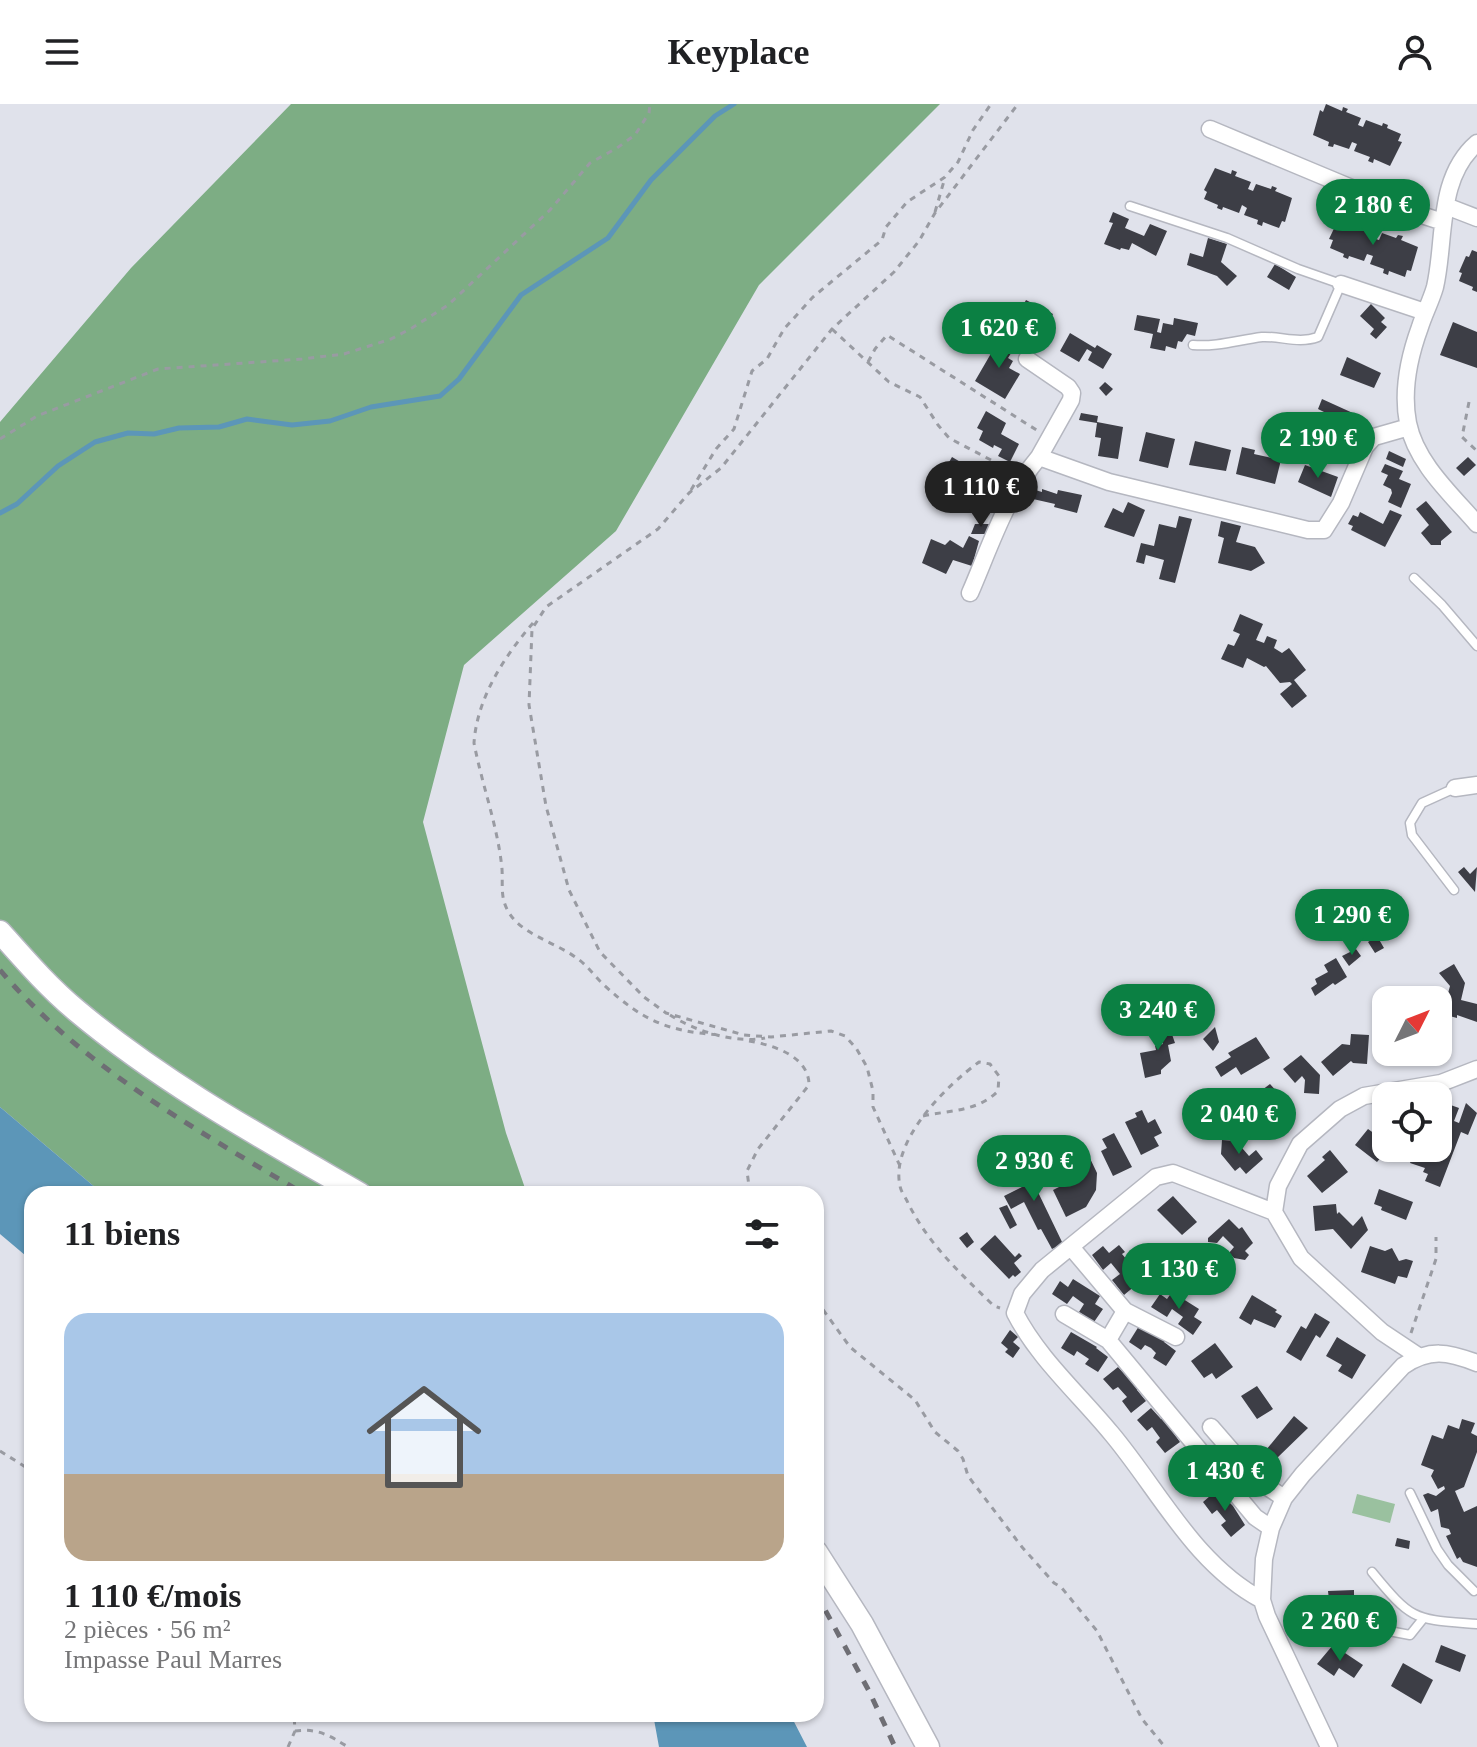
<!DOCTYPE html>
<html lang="fr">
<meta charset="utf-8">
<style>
:root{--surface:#fff;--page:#f2f2f2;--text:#202124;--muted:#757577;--line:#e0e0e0;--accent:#0b8043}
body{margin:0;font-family:"Times New Roman",serif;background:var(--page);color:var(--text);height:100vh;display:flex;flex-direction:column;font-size:30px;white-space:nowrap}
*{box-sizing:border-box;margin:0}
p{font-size:26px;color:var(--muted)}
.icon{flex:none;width:44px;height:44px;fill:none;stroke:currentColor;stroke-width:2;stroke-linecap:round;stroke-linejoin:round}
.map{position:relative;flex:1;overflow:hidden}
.sheet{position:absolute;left:24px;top:1082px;width:800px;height:536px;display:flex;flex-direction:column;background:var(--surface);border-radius:24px;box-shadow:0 2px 6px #0004}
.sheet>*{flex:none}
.needle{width:52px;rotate:48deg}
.tools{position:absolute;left:1372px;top:882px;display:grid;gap:16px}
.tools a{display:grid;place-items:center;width:80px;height:80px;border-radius:16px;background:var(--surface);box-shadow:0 2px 6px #0004;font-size:40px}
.price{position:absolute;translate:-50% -68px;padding:0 18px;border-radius:28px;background:var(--accent);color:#fff;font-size:26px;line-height:52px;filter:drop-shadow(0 2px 4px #0008)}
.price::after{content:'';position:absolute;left:50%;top:48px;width:24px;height:18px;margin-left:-12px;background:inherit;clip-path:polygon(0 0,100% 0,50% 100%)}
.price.current{background:#222;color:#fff}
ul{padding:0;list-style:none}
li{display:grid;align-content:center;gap:16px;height:424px;padding:0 40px}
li+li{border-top:2px solid var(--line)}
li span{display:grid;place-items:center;height:248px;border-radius:24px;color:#555}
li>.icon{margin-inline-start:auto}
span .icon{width:144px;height:144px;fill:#fffc;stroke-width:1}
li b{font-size:34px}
h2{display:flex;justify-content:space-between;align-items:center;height:96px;padding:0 40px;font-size:34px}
header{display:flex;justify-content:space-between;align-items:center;height:104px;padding:0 40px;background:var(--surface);font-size:36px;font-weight:800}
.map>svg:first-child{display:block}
</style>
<header><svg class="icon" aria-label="menu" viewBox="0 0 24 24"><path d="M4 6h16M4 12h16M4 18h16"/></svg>Keyplace<svg class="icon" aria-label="person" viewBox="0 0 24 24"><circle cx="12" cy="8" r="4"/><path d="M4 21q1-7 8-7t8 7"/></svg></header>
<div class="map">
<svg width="1477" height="1643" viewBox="0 0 1477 1643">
<rect width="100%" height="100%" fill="#e0e2eb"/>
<!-- green -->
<path fill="#9ac19f" d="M1357 1390 1395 1400 1390 1419 1352 1409Z"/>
<!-- forest -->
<path fill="#7dad84" d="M291 0H940L759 181 616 427 464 561 423 718 506 1029 527 1090H103L0 1003V318L131 164Z"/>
<!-- water -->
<path fill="#5c96b8" d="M0 1003 103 1090H32V1157L0 1130Z
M653 1610H790L807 1643H659Z"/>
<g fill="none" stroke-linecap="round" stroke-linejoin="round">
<!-- stream -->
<path stroke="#5c96b8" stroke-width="5" d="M0 409 17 400 58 362 95 338 128 329 154 330 179 324 219 323 247 315 292 321 330 317 371 303 440 292 459 275 521 191 608 134 651 76 715 12 734 0"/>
</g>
<!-- building -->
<path fill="#3d3e46" d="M1326 0 1342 7 1343 3 1348 5 1346 8 1361 14 1358 21 1363 23 1366 16 1382 22 1383 19 1388 21 1387 24 1401 30 1398 37 1402 38 1390 62 1374 55 1373 59 1368 57 1370 53 1354 47 1357 40 1352 38 1349 45 1334 40 1333 43 1328 42 1329 38 1313 31 1320 6 1323 8Z
M1215 64 1231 70 1232 66 1237 68 1235 72 1251 78 1248 85 1253 87 1256 80 1271 85 1272 82 1277 84 1275 87 1292 94 1285 118 1282 117 1279 124 1263 118 1262 122 1257 120 1258 116 1244 111 1247 104 1242 101 1239 109 1223 103 1222 106 1217 104 1218 101 1204 95 1207 88 1204 86Z
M1410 85 1427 91 1422 102 1406 96Z
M1113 108 1129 115 1125 124 1144 132 1150 120 1167 127 1156 152 1132 139 1129 146 1121 144 1120 146 1104 140 1113 119 1109 118Z
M1340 112 1356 119 1358 115 1363 117 1361 120 1377 126 1374 134 1376 135 1379 136 1382 129 1396 134 1398 131 1403 132 1401 136 1418 143 1411 167 1407 166 1405 173 1389 167 1388 171 1383 169 1384 165 1370 160 1373 152 1367 150 1364 157 1349 152 1348 155 1343 153 1344 150 1330 144 1333 136 1329 135Z
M1208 134 1227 140 1221 158 1237 172 1227 182 1217 172 1187 161 1190 149 1203 153Z
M1472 146 1477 148V188L1472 186 1473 183 1459 177 1462 169 1459 168 1466 152 1469 153Z
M1275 160 1296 173 1289 186 1267 173Z
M1026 196 1053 210 1045 226 1038 222 1033 230 1026 226 1022 232 1010 225Z
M1371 200 1385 214 1381 218 1387 223 1376 235 1370 230 1374 225 1360 212Z
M1137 211 1160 215 1157 228 1161 229 1163 219 1173 221 1174 214 1198 219 1195 232 1187 230 1182 238 1178 237 1176 245 1166 242 1165 247 1150 244 1153 230 1134 226Z
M1453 218 1477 228V264L1440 251Z
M1070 229 1095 244 1097 241 1112 250 1103 265 1088 256 1092 248 1087 245 1079 258 1060 247Z
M1000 234 1015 243 1008 254 1013 257 1009 264 1020 270 1005 295 975 277Z
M1347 253 1381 269 1374 284 1340 271Z
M1105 278 1113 285 1106 292 1099 284Z
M1322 295 1355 310 1349 322 1339 318 1335 329 1318 322 1324 308 1318 305Z
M986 307 1006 319 1001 330 1019 340 1010 358 998 352 1002 345 994 341 993 344 979 336 983 327 977 324Z
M1081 309 1098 312 1097 318 1123 323 1118 355 1098 352 1101 334 1095 333 1097 319 1079 316Z
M1146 328 1175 335 1168 364 1139 357Z
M1195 337 1231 346 1226 367 1189 361Z
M1242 343 1255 346 1254 350 1281 356 1284 343 1297 348 1294 359 1281 356 1275 380 1236 370Z
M1389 347 1406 355 1403 363 1386 355Z
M952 353 979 369 985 390 971 394 968 383 961 379 959 382 945 374 942 362 948 360Z
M1468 353 1476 361 1464 372 1456 364Z
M1385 360 1403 367 1399 375 1411 380 1401 404 1388 398 1392 389 1391 385 1383 381 1388 371 1381 368Z
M1305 361 1338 373 1331 393 1298 378Z
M1042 385 1057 390 1058 386 1082 391 1077 409 1054 403 1055 400 1033 395 1035 386 1042 388Z
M1426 397 1452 428 1441 437V441H1431L1421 429 1429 421 1416 405Z
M1128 398 1145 406 1134 433 1104 423 1113 404 1123 409Z
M1390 406 1402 411 1385 443 1351 426 1353 422 1348 420 1353 411 1358 413 1360 408 1383 420Z
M1179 412 1192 415 1175 479 1159 475 1164 456 1146 451 1144 460 1136 458 1141 439 1154 442 1159 420 1176 424Z
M1221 417 1241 422 1236 438 1255 443 1265 459 1251 467 1218 459 1224 434 1218 432Z
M975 420H992L987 430H971Z
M969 432 979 437 972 462 953 456 946 470 922 459 931 435 945 441 950 436 963 444Z
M1240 510 1263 520 1256 536 1264 539 1267 532 1277 536 1274 544 1282 549 1289 544 1306 566 1294 576 1307 592 1292 604 1280 590 1292 580 1290 578 1280 579 1266 562 1264 563 1247 554 1243 564 1221 555 1228 540 1234 542 1240 530 1233 527Z
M1464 763 1470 770 1477 763 1475 788 1458 768Z
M1377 832 1384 844 1375 849 1368 838Z
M1356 845 1361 852 1349 862 1342 852Z
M1336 854 1347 873 1335 881 1333 879 1315 892 1311 884 1317 880 1315 875 1328 868 1324 861Z
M1454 860 1465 879 1461 896 1477 900V918L1457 911V914L1438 909 1439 891 1447 893 1450 882 1439 869Z
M1167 916 1175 939 1168 941 1171 957 1161 966V970L1145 974 1140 949 1156 946 1155 942 1163 940 1155 920Z
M1215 923 1219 938 1213 947 1203 935Z
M1351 930 1369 931 1367 960 1353 959 1351 957 1333 972 1321 958 1342 940 1350 941Z
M1256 933 1270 954 1241 971 1236 963 1221 973 1215 963 1231 953 1228 949Z
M1301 951 1320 971 1319 990 1304 989 1305 976 1302 972 1295 979 1283 965Z
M1270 980 1296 1009 1283 1020 1279 1015 1273 1021 1250 995Z
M1445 999 1459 1004 1454 1017 1459 1019 1466 999 1477 1009 1468 1031 1461 1028 1440 1083 1425 1077 1428 1070 1423 1068 1425 1064 1410 1059 1415 1046 1429 1052 1430 1049 1435 1050 1441 1035 1443 1036 1447 1026 1438 1023V1011Z
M1142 1006 1148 1019 1155 1015 1162 1029 1154 1033 1159 1042 1141 1051 1125 1018 1137 1013 1135 1009Z
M1386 1016V1044H1389L1377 1058 1355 1041 1368 1025 1375 1030Z
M1114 1029 1132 1063 1113 1072 1101 1047 1107 1044 1102 1035Z
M1222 1036 1236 1037 1249 1052 1256 1046 1263 1055 1246 1070 1240 1063 1235 1067 1221 1050Z
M1086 1046 1097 1069 1096 1086 1086 1103 1066 1113 1053 1086 1071 1077 1061 1058Z
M1330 1046 1348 1068 1322 1089 1307 1072 1325 1056 1322 1053Z
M1028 1051 1043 1081 1036 1084 1063 1140 1052 1145 1041 1125 1038 1126 1024 1098 1011 1105 1004 1092 1022 1083 1020 1079 1027 1075 1019 1059Z
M1379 1085 1413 1098 1406 1116 1381 1106 1382 1103 1374 1100Z
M1173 1092 1197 1118 1182 1131 1157 1106Z
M1336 1100 1337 1110 1339 1108 1353 1122 1362 1112 1368 1126 1351 1145 1333 1125 1315 1127 1313 1102Z
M1007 1101 1017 1121 1010 1125 999 1104Z
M1229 1115 1239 1125 1242 1123 1253 1139 1245 1147 1249 1151 1245 1156 1234 1154 1229 1149 1234 1143 1223 1132 1217 1139 1208 1138V1134Z
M967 1128 974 1138 967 1144 959 1134Z
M995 1131 1015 1153 1019 1149 1022 1152 1014 1159 1021 1168 1015 1173 1013 1171 1009 1175 980 1145Z
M1119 1141 1125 1148 1122 1150 1137 1168 1130 1174 1136 1181 1124 1191 1112 1176 1120 1170 1111 1159 1103 1166 1092 1151 1103 1142 1109 1149Z
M1370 1142 1385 1147 1392 1144 1399 1157 1406 1155 1413 1157 1407 1174 1398 1172 1395 1180 1361 1168Z
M1189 1148 1218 1171 1204 1185 1179 1158Z
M1073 1175 1100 1192 1095 1200 1103 1205 1094 1218 1079 1208 1084 1200 1073 1192 1067 1200 1052 1190 1060 1177 1068 1183Z
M1172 1188 1199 1205 1194 1213 1202 1218 1193 1231 1178 1220 1183 1213 1172 1205 1167 1213 1151 1203 1160 1190 1167 1195Z
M1252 1191 1277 1206 1275 1208 1282 1212 1275 1224 1254 1215 1251 1221 1239 1214Z
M1315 1209 1330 1218 1320 1234 1316 1231 1301 1257 1286 1248 1301 1222 1306 1225Z
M1139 1222 1165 1237 1164 1238 1176 1247 1166 1262 1153 1254 1156 1249 1151 1244 1145 1241 1141 1246 1129 1238Z
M1010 1226 1018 1233 1013 1238 1020 1244 1013 1254 1005 1248 1008 1245 1001 1239Z
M1071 1228 1097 1243 1096 1244 1108 1253 1098 1268 1085 1260 1089 1255 1077 1247 1074 1252 1061 1244Z
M1337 1233 1366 1251 1352 1275 1338 1267 1342 1261 1326 1252Z
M1215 1239 1233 1263 1216 1275 1212 1269 1204 1274 1191 1257Z
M1118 1263 1138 1284 1137 1286 1146 1297 1131 1309 1122 1297 1127 1293 1118 1283 1113 1286 1103 1275Z
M1257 1282 1273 1305 1257 1315 1241 1292Z
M1151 1304 1161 1315 1163 1314 1180 1338 1165 1349 1156 1338 1160 1334 1152 1323 1147 1327 1137 1316Z
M1294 1312 1308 1324 1276 1355 1266 1346Z
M1462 1315 1475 1319 1471 1329 1477 1332V1348L1464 1383 1455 1387 1464 1408 1477 1402V1463L1463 1458 1460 1453 1457 1455 1446 1432 1451 1430 1449 1425 1441 1423 1438 1405 1431 1408 1423 1391 1428 1389 1436 1392 1445 1385 1444 1382 1438 1385 1431 1372 1434 1366 1421 1361 1432 1331 1443 1335 1448 1321 1459 1325Z
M1185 1345 1206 1366 1204 1368 1213 1378 1199 1390 1189 1379 1194 1375 1185 1364 1180 1368 1171 1356Z
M1217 1386 1233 1402 1245 1421 1231 1433 1221 1421 1226 1417 1217 1406 1212 1410 1203 1398Z
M1397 1434 1410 1437 1409 1445 1395 1442Z
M1354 1486V1494L1329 1496 1328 1487Z
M1333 1541 1363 1561 1354 1574 1339 1564 1334 1572 1317 1560Z
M1441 1541 1466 1551 1460 1568 1435 1558Z
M1403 1559 1433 1576 1421 1600 1391 1582Z"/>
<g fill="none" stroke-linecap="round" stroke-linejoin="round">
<!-- lane casing -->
<g stroke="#b5b7c0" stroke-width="11">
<path id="lane" d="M1130 102 1227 134 1298 165 1341 180 1318 233C1299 240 1281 232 1262 233 1238 236 1217 243 1193 241
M1414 474 1442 501 1477 542
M1454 786 1412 731 1410 719 1422 699 1455 684
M1410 1389 1437 1445 1448 1461 1474 1487
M1372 1468C1413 1518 1414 1515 1477 1520
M1368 1523 1410 1531 1422 1516"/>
</g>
<!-- street casing -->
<g stroke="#b5b7c0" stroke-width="19">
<path id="street" d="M1210 25 1397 103 1443 118
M1477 39C1436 74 1446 136 1435 183 1431 197 1424 210 1420 223 1409 253 1402 288 1408 319 1416 359 1452 391 1477 420
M1446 102 1477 114
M1341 180 1425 208
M1027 255 1068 283 1072 289 1071 296 1039 353
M970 489C990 443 1006 392 1039 353L1109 378 1308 426H1324L1341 399 1365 343 1374 333 1409 323
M1455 684 1477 681
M1071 1143 1125 1207 1176 1233
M1064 1210 1108 1236 1125 1207
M1108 1236 1255 1413 1271 1424
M1418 1252 1382 1228 1301 1154 1274 1108 1278 1082 1300 1040 1340 1005 1364 992 1441 979 1477 965
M1211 1323 1257 1376 1284 1394
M1262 1496C1194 1460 1159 1386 1111 1329 1079 1290 1038 1254 1015 1209L1022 1190 1042 1166 1156 1073 1173 1069 1274 1108
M1329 1643 1267 1512 1262 1496 1264 1455 1271 1424 1284 1394 1303 1370 1403 1262C1430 1244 1448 1248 1477 1259"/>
</g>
<!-- secondary casing -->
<g stroke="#b5b7c0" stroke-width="25">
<path id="secondary" d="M0 828C24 855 48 883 77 907 163 979 263 1034 360 1090
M816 1448 862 1520 928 1643"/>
</g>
<!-- path -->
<path stroke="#999ba2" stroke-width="3" stroke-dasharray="6 6" stroke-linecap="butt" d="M935 108 944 77
M832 225 889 278 920 293 938 321 949 334 1010 366
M868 258 875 245 887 231 1038 327
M1469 298 1462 333 1477 347
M0 335 37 312 158 265 302 255 344 250 391 235 412 224 448 201 550 106 590 59 617 44 635 31 649 9 650 0
M691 386 716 345 734 325 752 267 767 255 784 225 813 193 882 136 886 123 907 98 945 73 958 58 973 26 991 0
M533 519C504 553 477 594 474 639 482 681 498 723 502 765 503 781 500 793 508 807 521 831 556 838 578 855 588 862 595 873 604 881 643 917 667 927 719 931
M670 911C695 927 735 940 765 934
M749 937C773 941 809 952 809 981L758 1045 747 1067 750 1090
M923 1012C950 1006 977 1008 998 987L999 972 990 960 979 958C946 982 890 1037 900 1082 901 1088 906 1094 908 1099 929 1141 961 1170 994 1202L1000 1204
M900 1062 873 1003V987L867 963 856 944 845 932 831 927 771 933 744 931 666 909 644 893 600 848 569 786 546 702 529 601 532 525 546 503 658 425 689 389 721 364 832 225 894 168 919 137 935 109 1018 0
M816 1196 850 1243 915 1296 935 1328 958 1347 963 1355 968 1372 1022 1443 1054 1479 1061 1483 1097 1527 1142 1615 1165 1643
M1411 1229 1436 1155V1133
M0 1347 32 1367
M295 1627C317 1624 329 1631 348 1643
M288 1643 295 1627 294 1610"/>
<!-- lane -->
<use href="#lane" stroke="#fff" stroke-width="8"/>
<!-- street -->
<use href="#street" stroke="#fff" stroke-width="16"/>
<!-- secondary -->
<use href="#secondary" stroke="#fff" stroke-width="22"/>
<!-- rail -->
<path stroke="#6e6e74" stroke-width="5" stroke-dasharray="10 10" stroke-linecap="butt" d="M0 866C83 964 196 1025 304 1090
M816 1489 869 1587 895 1643"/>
</g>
</svg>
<div class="tools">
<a><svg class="needle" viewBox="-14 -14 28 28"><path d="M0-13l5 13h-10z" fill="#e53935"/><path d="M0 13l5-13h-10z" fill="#757577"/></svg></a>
<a><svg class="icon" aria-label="locate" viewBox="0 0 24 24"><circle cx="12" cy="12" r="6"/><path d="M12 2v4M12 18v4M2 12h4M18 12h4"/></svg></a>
</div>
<b class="price" style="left:1373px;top:143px">2 180 €</b>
<b class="price" style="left:999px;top:266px">1 620 €</b>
<b class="price" style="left:1318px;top:376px">2 190 €</b>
<b class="price current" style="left:981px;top:425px">1 110 €</b>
<b class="price" style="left:1352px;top:853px">1 290 €</b>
<b class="price" style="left:1158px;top:948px">3 240 €</b>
<b class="price" style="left:1239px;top:1052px">2 040 €</b>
<b class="price" style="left:1034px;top:1099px">2 930 €</b>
<b class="price" style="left:1179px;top:1207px">1 130 €</b>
<b class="price" style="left:1225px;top:1409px">1 430 €</b>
<b class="price" style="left:1340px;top:1559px">2 260 €</b>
<section class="sheet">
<h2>11 biens<svg class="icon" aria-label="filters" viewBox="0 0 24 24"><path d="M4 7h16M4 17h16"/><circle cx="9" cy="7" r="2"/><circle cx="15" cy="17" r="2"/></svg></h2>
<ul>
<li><span style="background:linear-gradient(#a9c7e8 65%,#b9a48a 0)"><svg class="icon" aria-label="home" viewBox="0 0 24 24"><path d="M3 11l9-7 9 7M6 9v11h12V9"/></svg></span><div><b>1 110 €/mois</b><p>2 pièces · 56 m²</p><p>Impasse Paul Marres</p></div></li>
</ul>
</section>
</div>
